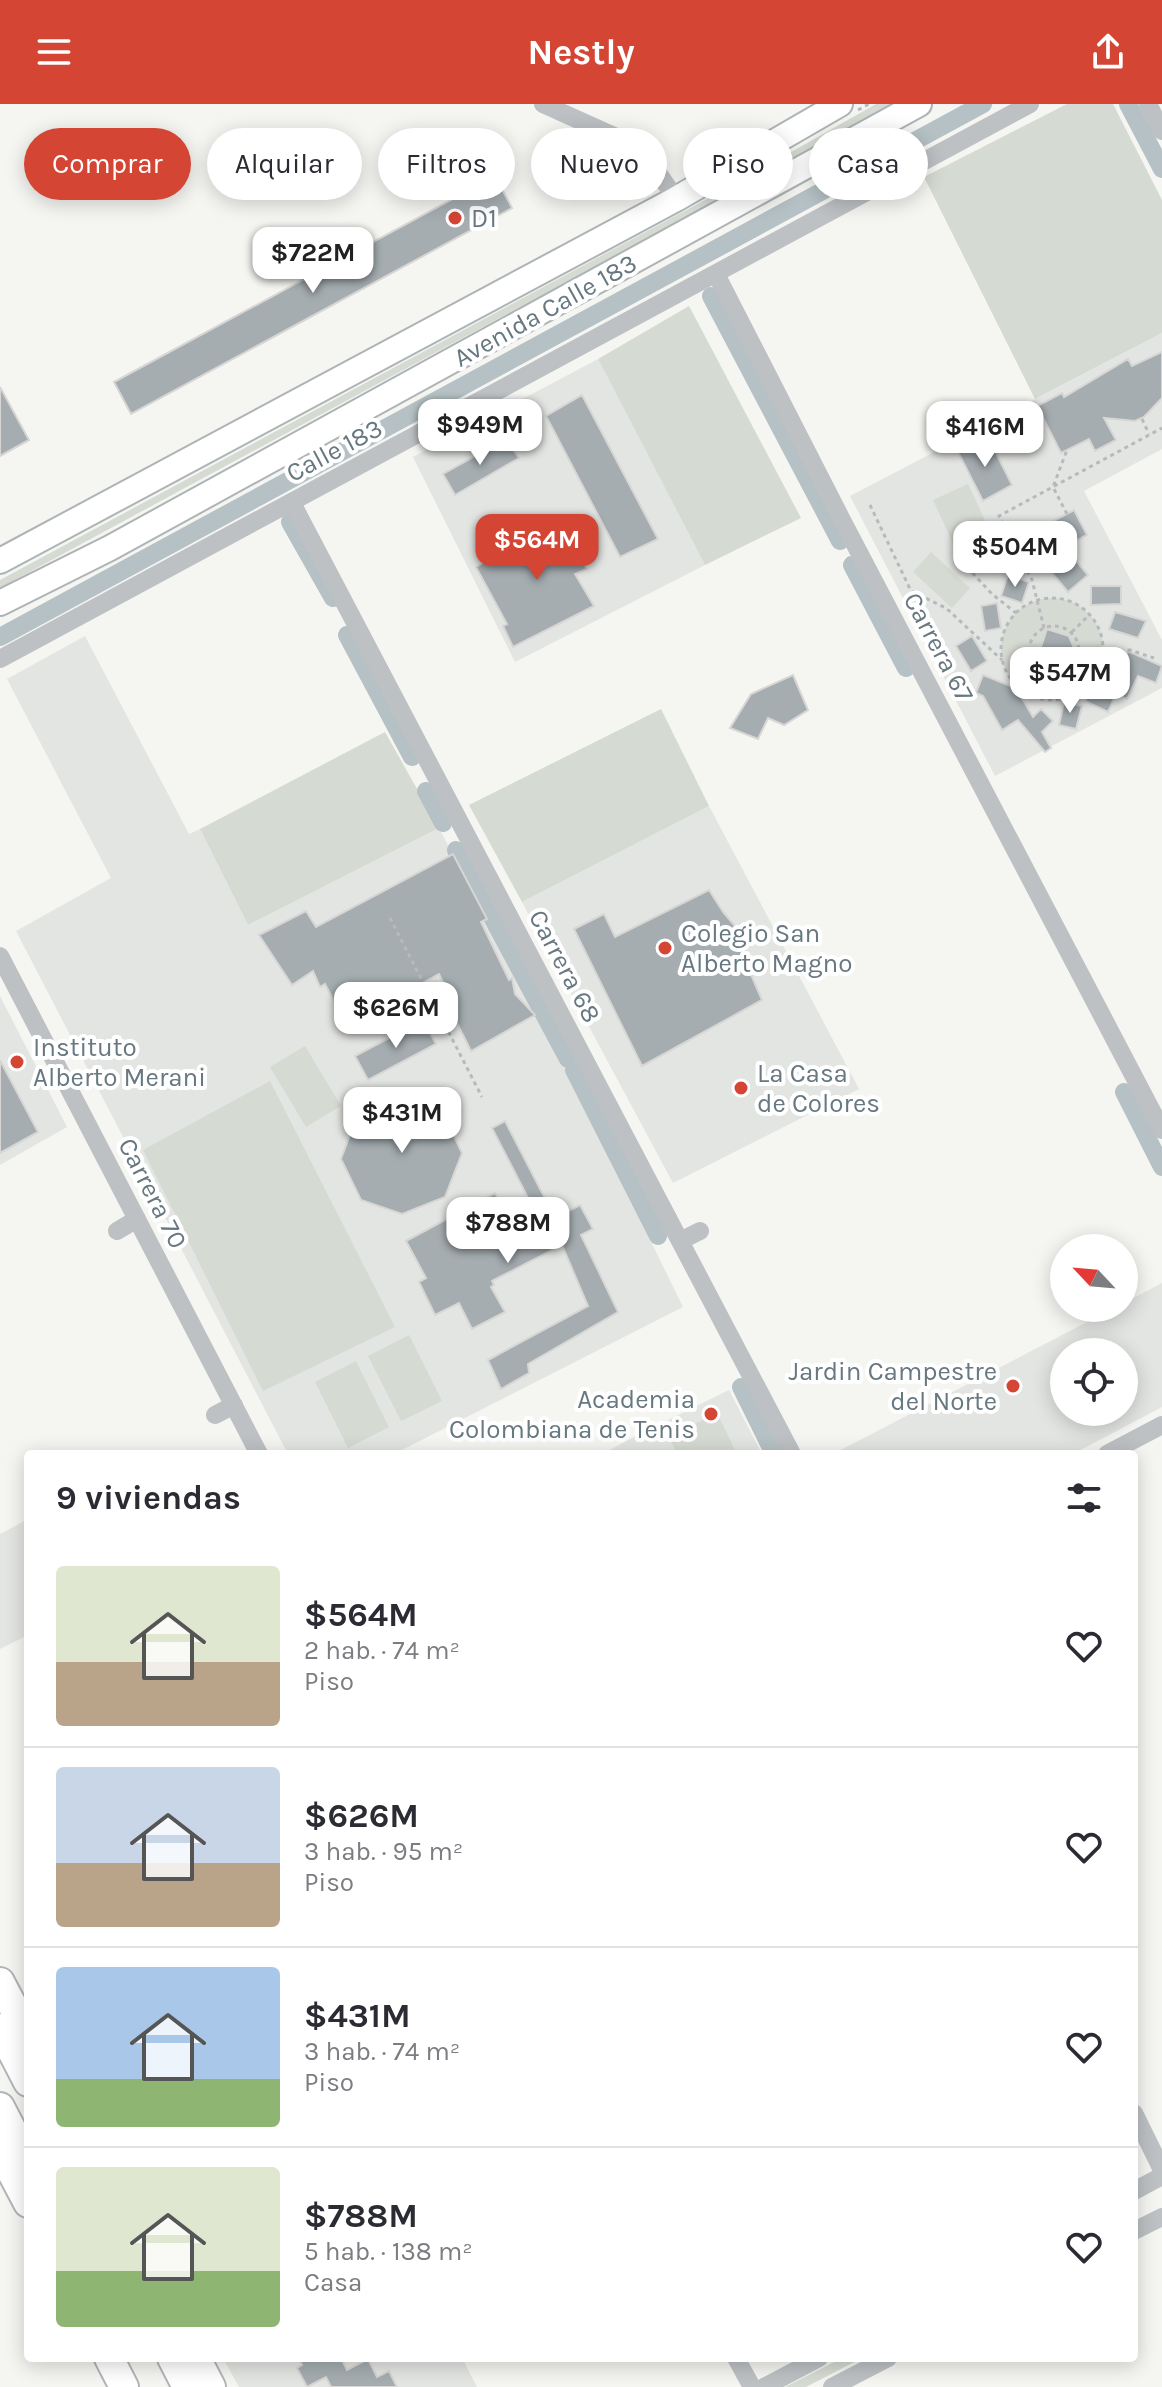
<!DOCTYPE html>
<html lang="es">
<meta charset="utf-8">
<style>
:root{--surface:#fff;--page:#f2f2f3;--text:#2b2b33;--muted:#7c7c81;--line:#e1e1e2;--accent:#d44534}
body{margin:0;font-family:Karla,sans-serif;background:var(--page);color:var(--text);height:100vh;display:flex;flex-direction:column;font-size:30px;white-space:nowrap}
*{box-sizing:border-box;margin:0}
p{font-size:26px;color:var(--muted)}
.icon{flex:none;width:44px;height:44px;fill:none;stroke:currentColor;stroke-width:2;stroke-linecap:round;stroke-linejoin:round}
.map{position:relative;flex:1;overflow:hidden}
.drawer{position:absolute;left:24px;top:1346px;width:1114px;height:912px;display:flex;flex-direction:column;background:var(--surface);border-radius:8px;box-shadow:0 4px 20px #0003}
.drawer>*{flex:none}
.hud{position:absolute;left:24px;top:24px;width:1114px;height:72px;display:flex;gap:16px}
.needle{width:52px;rotate:296deg}
.controls{position:absolute;left:1050px;top:1130px;display:grid;gap:16px}
.controls a{display:grid;place-items:center;width:88px;height:88px;border-radius:50%;background:var(--surface);box-shadow:0 4px 20px #0003;font-size:40px}
.price{position:absolute;translate:-50% -68px;padding:0 18px;border-radius:16px;background:#fff;color:#222;font-size:26px;line-height:52px;filter:drop-shadow(0 2px 4px #0008)}
.price::after{content:'';position:absolute;left:50%;top:48px;width:24px;height:18px;margin-left:-12px;background:inherit;clip-path:polygon(0 0,100% 0,50% 100%)}
.price.active{background:var(--accent);color:#fff}
ul{padding:0;list-style:none}
li{display:flex;align-items:center;gap:24px;height:200px;padding:0 32px}
li+li{border-top:2px solid var(--line)}
li span{display:grid;place-items:center;flex:none;width:224px;height:160px;border-radius:8px;color:#555}
li>.icon{margin-inline-start:auto}
span .icon{width:96px;height:96px;fill:#fffc;stroke-width:1}
li b{font-size:34px}
h2{display:flex;justify-content:space-between;align-items:center;height:96px;padding:0 32px;font-size:34px}
.chip{padding:0 28px;border-radius:36px;background:var(--surface);box-shadow:0 4px 20px #0003;font-size:28px;line-height:72px}
.chip.active{background:var(--accent);color:#fff}
header{display:flex;justify-content:space-between;align-items:center;height:104px;padding:0 32px;background:var(--accent);color:#fff;font-size:36px;font-weight:700}
.map>svg:first-child{display:block}
</style>
<header><svg class="icon" aria-label="menu" viewBox="0 0 24 24"><path d="M4 6h16M4 12h16M4 18h16"/></svg>Nestly<svg class="icon" aria-label="share" viewBox="0 0 24 24"><path d="M12 15V3M7 8l5-5 5 5M5 13v7h14v-7"/></svg></header>
<div class="map">
<svg width="1162" height="2283" viewBox="0 0 1162 2283">
<rect width="100%" height="100%" fill="#f5f5f2"/>
<!-- built -->
<path fill="#e3e5e2" fill-rule="evenodd" d="M1162 229V345L1084 387 1162 536V584L995 672 850 392Z
M598 255 705 461 515 558 413 353Z
M85 532 189 730 200 725 248 821 439 724 563 958 683 1203 394 1350H288L16 827 111 774 7 575Z
M709 702 859 985 673 1079 522 798Z
M0 892 67 1023 0 1061Z
M1162 1179V1303L1073 1350H833L1114 1204H1124V1199ZM1064 1248H1124V1308H1064Z
M729 1286 762 1350H602L634 1333Z
M28 1415V1531L0 1545V1430Z
M223 2254H462L477 2283H239Z"/>
<!-- green -->
<path fill="#d5dad2" d="M876 0H895L0 484V476L740 77Z
M1067 0H1113L1162 96V229L1035 295 924 73Z
M689 202 801 414 705 461 598 255Z
M968 380 998 444 963 461 933 396Z
M931 448 970 484 952 504 913 468Z
M1001 545a51 51 0 1 1 102 0a51 51 0 1 1-102 0Z
M661 605 709 702 522 798 469 701Z
M385 628 439 724 248 821 200 725Z
M305 942 341 1002 306 1023 270 963Z
M270 977 395 1223 263 1287 143 1046Z
M409 1231 442 1297 401 1317 368 1252Z
M356 1257 389 1323 348 1344 315 1278Z
M717 1309 737 1350H677L669 1333Z
M842 2254H862L806 2283H785Z"/>
<g fill="none" stroke-linecap="round" stroke-linejoin="round">
<!-- stream -->
<path stroke="#b5c1c4" stroke-width="5" d="M849 455 852 461"/>
<!-- canal -->
<path stroke="#b5c1c4" stroke-width="18" d="M1128 0 1162 65
M711 192 840 437
M290 418 333 494
M852 461 906 564
M347 531 412 653
M0 533 983 0
M426 687 443 719
M456 746 568 955
M574 966 658 1132
M1124 988 1162 1063
M741 1283 774 1350"/>
</g>
<!-- building -->
<path fill="#a5adb1" stroke="#d7d6d5" stroke-width="2" d="M495 72 512 104 131 310 114 278Z
M1162 248V294L1144 313 1135 317 1104 314 1116 336 1095 347 1089 335 1061 349 1037 302 1062 289 1064 293 1128 255 1132 262Z
M0 283 29 336 0 352Z
M582 291 658 435 620 453 546 312Z
M988 333 1012 381 983 397 958 348Z
M506 335 519 354 455 391 443 370Z
M1074 406 1087 431 1065 443 1088 471 1068 488 1037 451 1033 464 1018 436Z
M559 414 587 465 575 470 594 502 513 543 503 522 507 520 476 463 536 426 535 423Z
M1008 471 1029 478 1022 499 1001 492Z
M1091 482H1121V500L1091 501Z
M997 499 1001 524 985 527 981 502Z
M1115 508 1146 517 1138 534 1109 525Z
M1047 525 1069 532 1074 544 1067 565 1037 555Z
M972 532 987 557 971 567 956 542Z
M1128 547 1162 562 1156 579 1138 572 1127 595 1116 590 1108 608 1085 597 1092 584 1098 587 1109 565 1119 569Z
M793 571 808 606 784 621 768 614 758 635 730 624 751 590Z
M983 571 1016 584 1033 613 1041 605 1053 617 1042 628 1051 644 1045 648 1018 616 1002 626 983 592 976 589Z
M1064 598 1082 602 1076 625 1059 621Z
M453 750 487 815 481 818 509 876 512 874 515 890 535 911 471 947 446 897 451 894 439 870 346 920 325 880 320 883 313 867 292 881 259 831 306 807 316 823Z
M709 786 723 808 744 833 749 866 762 896 642 962 574 825 604 810 615 833Z
M423 916 436 940 368 976 355 952Z
M0 956 38 1028 0 1049Z
M397 993 441 1005 462 1049 445 1093 402 1110 361 1096 341 1055 357 1012Z
M505 1017 555 1114 580 1101 593 1125 581 1131 618 1208 528 1260 529 1269 501 1285 488 1256 588 1202 562 1141 492 1177 494 1181 491 1183 505 1208 472 1225 459 1199 435 1211 419 1178 426 1174 406 1137 495 1089 518 1133 542 1121 492 1024Z
M298 2254H341L347 2266 368 2255 377 2273 389 2267 397 2283H331L326 2273 307 2283 297 2264 302 2261Z"/>
<g fill="none" stroke-linecap="round" stroke-linejoin="round">
<!-- major casing -->
<g stroke="#aeb4b6" stroke-width="28">
<path id="major" d="M0 457 676 95 840 0
M0 499 110 444 919 0"/>
</g>
<!-- highway casing -->
<g stroke="#b0b5b7" stroke-width="32">
<path id="highway" d="M0 1878 28 1931
M0 1924 28 1978
M0 2003 28 2057
M0 2046 28 2099
M109 2254 124 2283
M172 2254 187 2283
M196 2254 211 2283"/>
</g>
<!-- path -->
<path stroke="#b7babc" stroke-width="3" stroke-dasharray="4 4" stroke-linecap="butt" d="M858 6 869 0
M1142 315 1149 330
M870 401 911 487 946 504 1002 556
M1067 410 1053 383 1067 346
M967 463 992 490 1016 509
M1001 545a51 51 0 1 1 102 0a51 51 0 1 1-102 0Z
M1029 547a25 25 0 1 1 50 0a25 25 0 1 1-50 0Z
M1044 524 1032 476 999 412 1162 324
M1072 528 1089 511
M1080 548 1103 550 1130 546 1154 554
M1063 570 1075 591
M1045 594 1047 570
M390 814 482 993"/>
<!-- minor -->
<path stroke="#bdc1c4" stroke-width="18" d="M543 0 614 32 648 54 676 95
M1148 0 1162 27
M716 170 842 416 1162 1026
M292 399 792 1350
M0 555 1030 0
M0 852 259 1350
M117 1127 137 1115
M680 1137 700 1127
M215 1311 234 1301
M1107 1350 1162 1321
M1134 2009 1162 2066
M1134 2087 1162 2072
M1134 2127 1162 2113
M736 2254 752 2283
M764 2283 819 2254
M832 2283 888 2254"/>
<!-- major -->
<use href="#major" stroke="#fff" stroke-width="24"/>
<!-- highway -->
<use href="#highway" stroke="#fff" stroke-width="28"/>
</g>
<!-- markers -->
<g fill="#d44534" stroke="#fff" stroke-width="3">
<circle cx="455" cy="114" r="8"/>
<circle cx="665" cy="844" r="8"/>
<circle cx="17" cy="958" r="8"/>
<circle cx="741" cy="984" r="8"/>
<circle cx="1013" cy="1282" r="8"/>
<circle cx="711" cy="1310" r="8"/>
</g>
<g text-anchor="middle" stroke-width="8" stroke-linejoin="round" paint-order="stroke">
<!-- poi labels -->
<g font-size="26" fill="#677880" stroke="#fff" text-anchor="start">
<text x="471" y="123">D1</text>
<text x="681" y="838">Colegio San<tspan x="681" dy="30">Alberto Magno</tspan></text>
<text x="33" y="952">Instituto<tspan x="33" dy="30">Alberto Merani</tspan></text>
<text x="757" y="978">La Casa<tspan x="757" dy="30">de Colores</tspan></text>
<text x="997" y="1276" text-anchor="end">Jardin Campestre<tspan x="997" dy="30">del Norte</tspan></text>
<text x="695" y="1304" text-anchor="end">Academia<tspan x="695" dy="30">Colombiana de Tenis</tspan></text>
</g>
<!-- street labels -->
<g font-size="26" fill="#677880" stroke="#fff">
<text transform="translate(545 206) rotate(-29)" y="9">Avenida Calle 183</text>
<text transform="translate(334 346) rotate(-28)" y="9">Calle 183</text>
<text transform="translate(939 543) rotate(62)" y="9">Carrera 67</text>
<text transform="translate(565 862) rotate(62)" y="9">Carrera 68</text>
<text transform="translate(153 1089) rotate(63)" y="9">Carrera 70</text>
</g>
</g>
</svg>
<div class="controls">
<a><svg class="needle" viewBox="-14 -14 28 28"><path d="M0-13l5 13h-10z" fill="#e53935"/><path d="M0 13l5-13h-10z" fill="#7c7c81"/></svg></a>
<a><svg class="icon" aria-label="locate" viewBox="0 0 24 24"><circle cx="12" cy="12" r="6"/><path d="M12 2v4M12 18v4M2 12h4M18 12h4"/></svg></a>
</div>
<b class="price" style="left:313px;top:191px">$722M</b>
<b class="price" style="left:480px;top:363px">$949M</b>
<b class="price" style="left:985px;top:365px">$416M</b>
<b class="price active" style="left:537px;top:478px">$564M</b>
<b class="price" style="left:1015px;top:485px">$504M</b>
<b class="price" style="left:1070px;top:611px">$547M</b>
<b class="price" style="left:396px;top:946px">$626M</b>
<b class="price" style="left:402px;top:1051px">$431M</b>
<b class="price" style="left:508px;top:1161px">$788M</b>
<div class="hud">
<a class="chip active">Comprar</a>
<a class="chip">Alquilar</a>
<a class="chip">Filtros</a>
<a class="chip">Nuevo</a>
<a class="chip">Piso</a>
<a class="chip">Casa</a>
</div>
<section class="drawer">
<h2>9 viviendas<svg class="icon" aria-label="filters" viewBox="0 0 24 24"><path d="M4 7h16M4 17h16"/><circle cx="9" cy="7" r="2"/><circle cx="15" cy="17" r="2"/></svg></h2>
<ul>
<li><span style="background:linear-gradient(#dfe7d0 60%,#b9a48a 0)"><svg class="icon" aria-label="home" viewBox="0 0 24 24"><path d="M3 11l9-7 9 7M6 9v11h12V9"/></svg></span><div><b>$564M</b><p>2 hab. · 74 m²</p><p>Piso</p></div><svg class="icon" aria-label="heart" viewBox="0 0 24 24"><path d="M12 20l-8-8c-3-5 5-10 8-4 3-6 11-1 8 4z"/></svg></li>
<li><span style="background:linear-gradient(#c9d6e8 60%,#b9a48a 0)"><svg class="icon" aria-label="home" viewBox="0 0 24 24"><path d="M3 11l9-7 9 7M6 9v11h12V9"/></svg></span><div><b>$626M</b><p>3 hab. · 95 m²</p><p>Piso</p></div><svg class="icon" aria-label="heart" viewBox="0 0 24 24"><path d="M12 20l-8-8c-3-5 5-10 8-4 3-6 11-1 8 4z"/></svg></li>
<li><span style="background:linear-gradient(#a9c7e8 70%,#8fb573 0)"><svg class="icon" aria-label="home" viewBox="0 0 24 24"><path d="M3 11l9-7 9 7M6 9v11h12V9"/></svg></span><div><b>$431M</b><p>3 hab. · 74 m²</p><p>Piso</p></div><svg class="icon" aria-label="heart" viewBox="0 0 24 24"><path d="M12 20l-8-8c-3-5 5-10 8-4 3-6 11-1 8 4z"/></svg></li>
<li><span style="background:linear-gradient(#dfe7d0 65%,#8fb573 0)"><svg class="icon" aria-label="home" viewBox="0 0 24 24"><path d="M3 11l9-7 9 7M6 9v11h12V9"/></svg></span><div><b>$788M</b><p>5 hab. · 138 m²</p><p>Casa</p></div><svg class="icon" aria-label="heart" viewBox="0 0 24 24"><path d="M12 20l-8-8c-3-5 5-10 8-4 3-6 11-1 8 4z"/></svg></li>
</ul>
</section>
</div>
